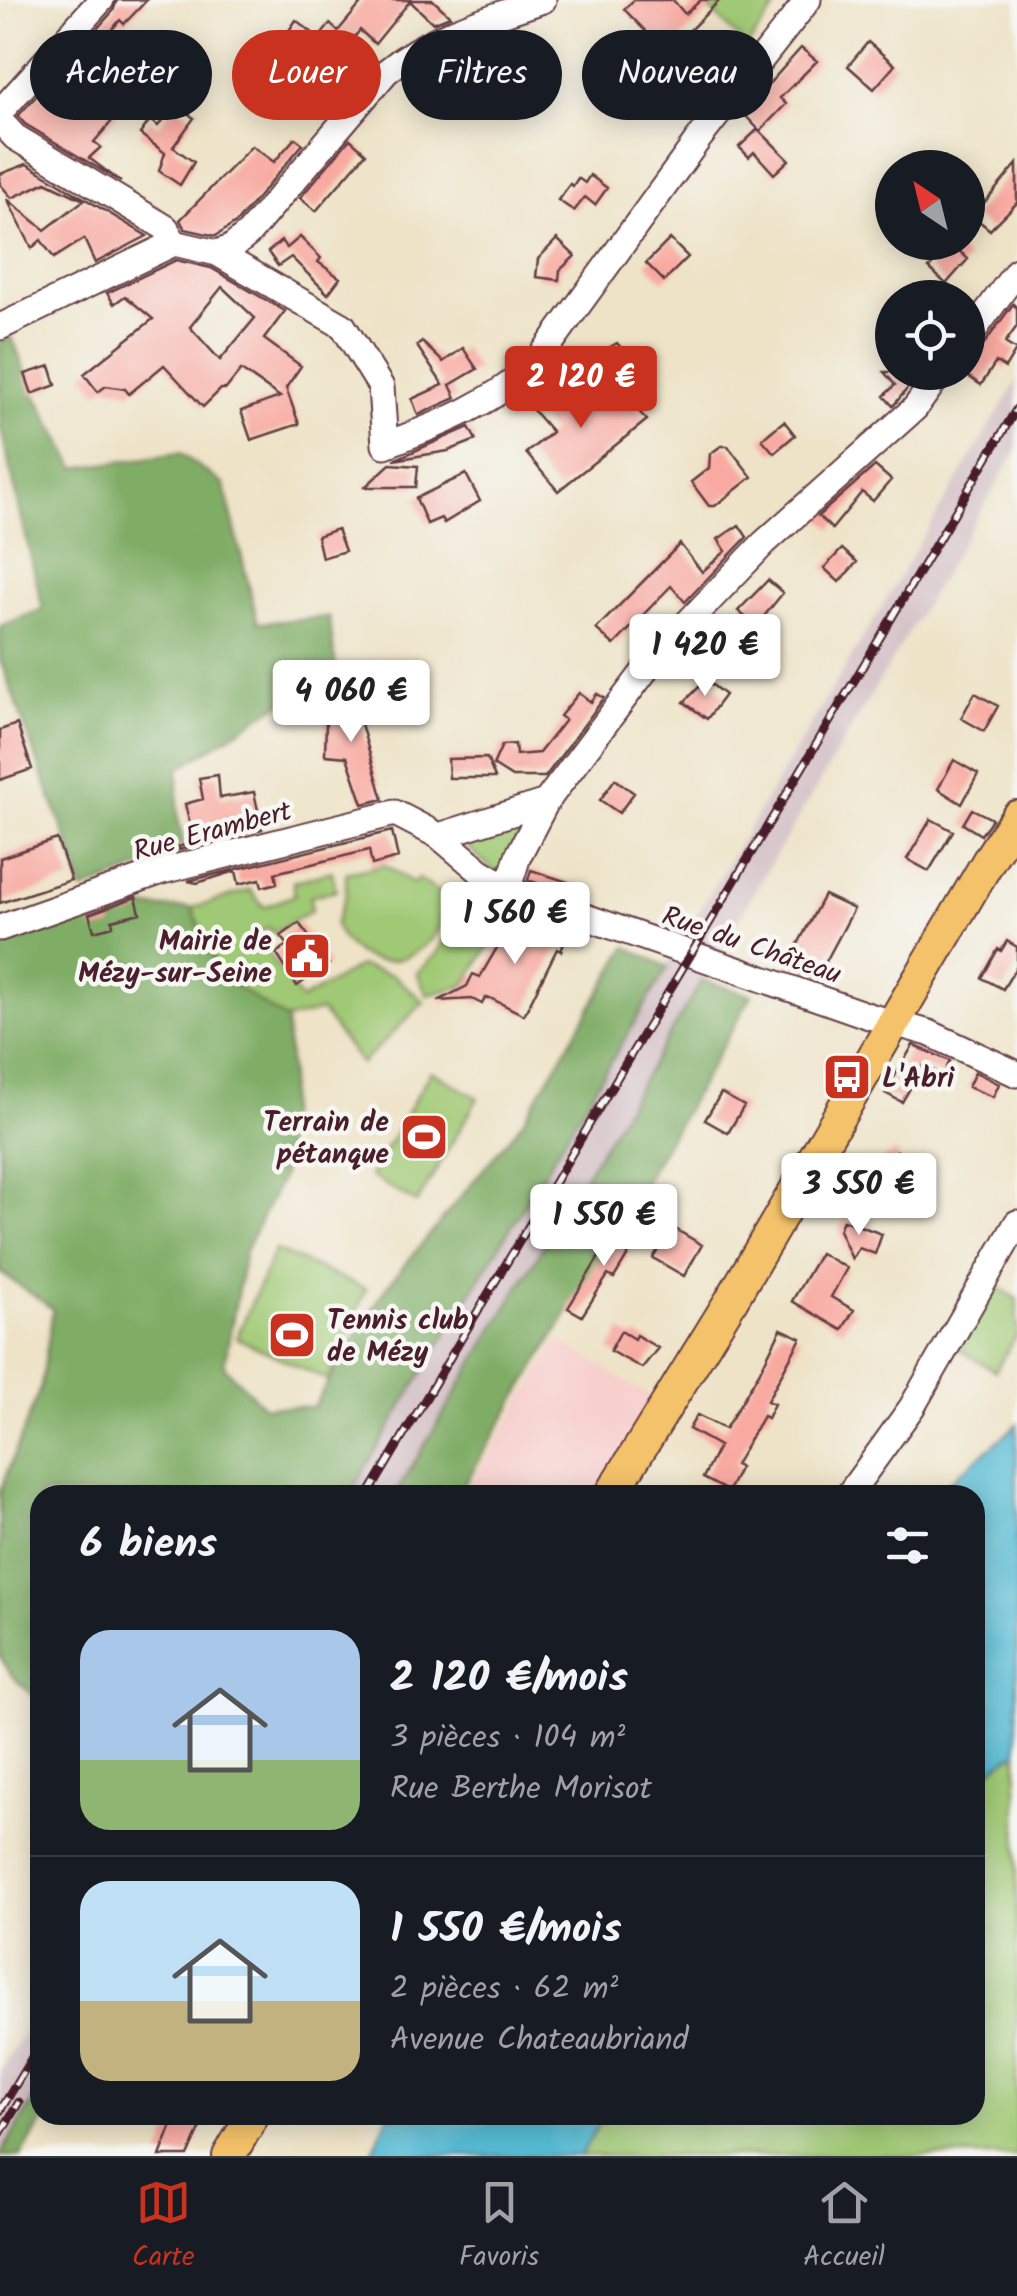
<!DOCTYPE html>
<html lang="fr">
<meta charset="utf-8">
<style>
:root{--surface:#171b24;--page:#242831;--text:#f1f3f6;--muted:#9ea1a6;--line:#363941;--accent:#c8321e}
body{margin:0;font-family:Kalam,sans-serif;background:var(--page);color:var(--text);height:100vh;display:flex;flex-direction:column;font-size:38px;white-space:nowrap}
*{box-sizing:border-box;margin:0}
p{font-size:32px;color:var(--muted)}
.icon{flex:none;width:55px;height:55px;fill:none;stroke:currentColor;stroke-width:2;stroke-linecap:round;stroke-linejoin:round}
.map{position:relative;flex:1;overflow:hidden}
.sheet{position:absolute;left:30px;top:1485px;width:955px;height:640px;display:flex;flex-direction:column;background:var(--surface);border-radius:30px;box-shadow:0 5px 25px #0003}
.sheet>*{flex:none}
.guide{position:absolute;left:30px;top:30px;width:958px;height:90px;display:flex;gap:20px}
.needle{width:65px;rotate:325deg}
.fabs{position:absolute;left:875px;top:150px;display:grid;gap:20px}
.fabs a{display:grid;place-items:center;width:110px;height:110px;border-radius:50%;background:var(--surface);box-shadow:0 5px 25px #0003;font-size:50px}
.price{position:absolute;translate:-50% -85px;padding:0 22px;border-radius:10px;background:#fff;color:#222;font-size:32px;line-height:65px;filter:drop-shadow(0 2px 5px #0008)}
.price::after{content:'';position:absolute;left:50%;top:60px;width:30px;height:22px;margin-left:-15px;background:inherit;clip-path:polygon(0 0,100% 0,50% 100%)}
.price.on{background:var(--accent);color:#fff}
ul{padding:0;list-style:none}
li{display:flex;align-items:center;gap:30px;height:250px;padding:0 50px}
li+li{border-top:2px solid var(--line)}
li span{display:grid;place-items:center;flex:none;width:280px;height:200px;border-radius:30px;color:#555}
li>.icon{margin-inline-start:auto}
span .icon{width:120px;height:120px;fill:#fffc;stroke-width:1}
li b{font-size:42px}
h2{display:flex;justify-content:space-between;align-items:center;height:120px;padding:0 50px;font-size:42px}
.tag{padding:0 35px;border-radius:45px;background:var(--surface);box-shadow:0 5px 25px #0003;font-size:35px;line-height:90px}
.tag.on{background:var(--accent);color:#fff}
.dock{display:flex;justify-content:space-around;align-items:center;height:140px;border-top:2px solid var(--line);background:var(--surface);font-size:28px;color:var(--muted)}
.dock a{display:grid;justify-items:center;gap:5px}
.dock .on{color:var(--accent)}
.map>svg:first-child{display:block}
</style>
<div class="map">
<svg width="1017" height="2156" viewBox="0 0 1017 2156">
<rect width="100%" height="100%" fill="#f6f6f2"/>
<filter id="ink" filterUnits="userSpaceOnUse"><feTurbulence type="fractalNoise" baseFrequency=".01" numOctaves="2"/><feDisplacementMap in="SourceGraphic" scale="20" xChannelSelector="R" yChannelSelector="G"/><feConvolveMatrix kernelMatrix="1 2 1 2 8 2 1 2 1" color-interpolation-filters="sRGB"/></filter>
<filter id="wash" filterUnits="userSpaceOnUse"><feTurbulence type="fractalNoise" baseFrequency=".0048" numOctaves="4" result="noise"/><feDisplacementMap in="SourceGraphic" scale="40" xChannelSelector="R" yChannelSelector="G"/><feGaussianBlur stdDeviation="2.25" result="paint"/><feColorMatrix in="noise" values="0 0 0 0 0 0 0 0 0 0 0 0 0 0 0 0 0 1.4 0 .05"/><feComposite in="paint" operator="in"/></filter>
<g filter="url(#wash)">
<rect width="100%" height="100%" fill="#eee3c7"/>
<!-- built -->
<path fill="#f7d0ce" d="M559 1340 652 1398 595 1495H463Z"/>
<!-- industrial -->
<path fill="#d2bec4" d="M1017 381V450L395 1495H349Z
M40 2004V2089L0 2156V2070Z"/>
<!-- green -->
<path fill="#a0c975" stroke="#757450" stroke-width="2.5" d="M701 0H781L747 47Z
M530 818 499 876 461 841Z
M385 865 413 883 419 879 449 900C440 961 363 988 335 925L346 894V873Z
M332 871 336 890 310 897 312 910 273 933 268 927 256 936 301 1000 359 966 393 975 424 1002 361 1064 321 1011 286 1020 220 976 192 908 250 890 264 907 295 895 293 882Z
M480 888 513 908 464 986 427 995 417 973 436 954 459 914Z
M431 1071 478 1098 417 1203 370 1176Z
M275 1250 366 1289 328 1380 236 1338Z
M998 1287 1017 1299V1335L995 1371 959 1349Z
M1017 1752V2156H580L604 2115H975V1780Z"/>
<!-- forest -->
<path fill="#80ad66" stroke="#656648" stroke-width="2.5" d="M12 337 32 388 76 468 180 453 224 485 258 623 329 617 336 668 178 769V819L185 850 82 891 77 867 0 660V626L43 609 0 425V341Z
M88 908H192L220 976 286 1020 290 1073 282 1177 245 1251 224 1366 264 1407H313L385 1289 523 1121 627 947 668 967 349 1495H40V1702L13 1677 0 1657V1491L41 1386 53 1309 0 1272V930Z
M702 980 752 995 578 1296 458 1495H395Z
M40 2089V2115H47L21 2156H0Z"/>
<!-- water -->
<path fill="#56bbd4" stroke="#506d80" stroke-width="2.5" d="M1017 1424V1752L975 1780V1495H935C961 1469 991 1450 1017 1424Z
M388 2115H604L580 2156H371Z"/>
<g id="blocks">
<!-- building -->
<path fill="#f8aaa1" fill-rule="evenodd" d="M117 0H147L124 24 120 20 105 38 96 30 113 11Z
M364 0H433L450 16 433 23 410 1 375 44 360 30 320 82 301 67 309 56 284 38 296 20 319 38 330 24 338 31Z
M634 0H673L685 14 701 0H720L667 53 624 9Z
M492 39 513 62 464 111 442 88Z
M868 42 895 65 874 89 848 66Z
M801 48 817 61 780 98 786 104 760 131 743 113Z
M71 58 82 68 77 73 118 114 94 142 101 147 89 158 121 182 25 124 18 116Z
M265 82 284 96 272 112 253 97Z
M175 104 194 118 173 147 194 162 180 185 159 171 165 153 140 134 150 120 158 126Z
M758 129 789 160 774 174 754 152 749 157 739 147Z
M295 138 303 144 237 222 216 236 185 229 180 220 252 146 274 162Z
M350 139 366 153 316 211 300 198Z
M27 164 147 236 95 263 84 239 54 258 41 240 32 248 7 199 45 230 84 200 46 182 12 198 0 184V174Z
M1017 164V203L990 230 973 216Z
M590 175 607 188 595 205 585 197 574 211 558 200 570 184 573 186 578 178 585 183Z
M300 237 321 258 318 262 340 278 328 294 291 257 278 266 268 252 281 241 287 248Z
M557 239 575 256 560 270 559 280 536 277 538 259Z
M670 239 688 257 664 281 646 263Z
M952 244 968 259 946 284 929 268Z
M176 260 211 268 285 311 264 339 301 366 286 388 299 424 251 440 241 411 280 397 241 370 226 389H221L203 407 164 365 129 394 125 389 106 386 98 392 84 374 153 319 125 296 114 304 107 293ZM222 287 255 318 220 360 190 327Z
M1013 304 1017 308V326L1005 343 1016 350 1005 368 996 362 981 385 968 376V354L981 348Z
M422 342 443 362 463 348 477 369 450 385 456 398 418 415 412 399 443 385 417 346Z
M617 343 639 369 618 386 593 357Z
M50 366 56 385 32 394 25 374Z
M884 372H921L893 406 884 396 895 385Z
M609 380 647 420 558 491 526 453 552 432 532 409 560 385 578 406Z
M784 421 795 435 774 453 762 439Z
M469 427 476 440 448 451 394 460Z
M721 446H728L752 477 715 506H709L691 482 709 468 710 454Z
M390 464 418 466 416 487H365Z
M875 466 891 480 873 501 862 492 832 529 818 516Z
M466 474 480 501 444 523 441 518 427 524 416 498Z
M739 525 747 537 685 602 671 586 614 645 596 629 680 544 702 572 726 551 718 539Z
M337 529 345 551 322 558 317 536Z
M842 549 857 562 839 582 824 568Z
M768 580 783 593 756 626 738 611Z
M706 680 725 695 707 719 684 702Z
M345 690 349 717H359L383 799 363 804 347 757 325 755 327 691Z
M579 693 591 702 597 694 604 698 545 777H512L493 765 502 745 515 744 516 755 539 753 565 720 560 716Z
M975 693 998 706 984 731 961 718Z
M17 724 32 769 0 780V730Z
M487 758 495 778H449L448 759Z
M954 760 978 774 962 804 938 789Z
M218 775 220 798 254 792 262 829 179 850 178 847 194 842 185 804 203 799 199 778Z
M615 779 634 793 619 813 600 800Z
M972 809 992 819 981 835 963 824Z
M931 819 953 831 929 871 907 859Z
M392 831 398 858 372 865 369 850 275 873 277 883 262 887 260 879 239 884 236 871 197 883 188 881Z
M57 839 71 880 0 903V858Z
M531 870 571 883 568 894 528 880Z
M824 895 854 909 816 980 786 967Z
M136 897 140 913 112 920 113 926 94 931 89 914Z
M534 921 567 935 561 951 557 949 524 1015 490 998H485L482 1004 472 999 438 1001 467 986 473 974 480 977 512 922 522 927Z
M299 923 329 964 297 986 276 953 288 945 281 936Z
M1007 941 1017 947V966L1003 989 982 978 998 949 1001 951Z
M913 1045 950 1061 943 1075 923 1066 902 1102 885 1093Z
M975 1072 999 1084 993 1097 968 1087Z
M721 1093 744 1106 728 1133 705 1120Z
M897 1151 899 1164 910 1171 896 1194 872 1180 886 1157Z
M843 1220 882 1234 875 1254 859 1248 852 1259 839 1230Z
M617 1227 638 1238 614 1278 608 1275 582 1316 568 1308Z
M672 1227 702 1245 684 1276 653 1258Z
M820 1253 847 1268 831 1297 854 1310 842 1330 792 1301Z
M781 1329 801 1338 767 1401 774 1404 767 1418 763 1416 735 1465 740 1467 728 1491 703 1478 719 1446 689 1429 697 1415 725 1429 759 1373Z
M621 1331 634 1339 636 1335 658 1348 642 1368 610 1351Z
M176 2115H194L192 2121 202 2125 188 2156H160Z"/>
</g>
</g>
<g filter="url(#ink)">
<use href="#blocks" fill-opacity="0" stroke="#633c42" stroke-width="2.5"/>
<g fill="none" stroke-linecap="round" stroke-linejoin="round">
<!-- minor casing -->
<g stroke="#633c42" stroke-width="29">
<path id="minor" d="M0 112 101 0
M0 121 15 137 166 228 174 243
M174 243 217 253 343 326 381 387 385 445C441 424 492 404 537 362L700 137 808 0
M217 253 231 248 248 234 386 72C431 34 488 19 543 0
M0 327 174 243
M968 338 1017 271
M439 836 546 802
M508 888 518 856 546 802 655 657 764 543 915 408 941 372
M0 928 162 871 395 813 439 836 480 871 517 893 869 1016 929 1033 1017 1074
M850 1493 912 1407 1017 1223"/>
</g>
<!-- major casing -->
<g stroke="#633c42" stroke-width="36">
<path id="major" d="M611 1495 732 1299 990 858 1017 817
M229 2156 253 2115"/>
</g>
<!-- minor -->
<use href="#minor" stroke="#fff" stroke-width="25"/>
<!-- major -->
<use href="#major" stroke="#f4c26a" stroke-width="32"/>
<!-- rail casing -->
<g stroke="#4a1f2b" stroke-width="9">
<path id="rail" d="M368 1495 1017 408
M0 2111 40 2044
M0 2134 19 2102"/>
</g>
<!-- rail -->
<use href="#rail" stroke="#f6f6f2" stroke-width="5" stroke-dasharray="15" stroke-linecap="butt"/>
</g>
</g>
<!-- icons -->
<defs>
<g id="civic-square" transform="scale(2.5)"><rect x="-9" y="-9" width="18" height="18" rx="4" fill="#c8321e" stroke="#f6f6f2"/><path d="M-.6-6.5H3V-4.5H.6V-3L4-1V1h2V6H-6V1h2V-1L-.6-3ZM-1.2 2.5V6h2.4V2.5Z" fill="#fff"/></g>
<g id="bus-square" transform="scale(2.5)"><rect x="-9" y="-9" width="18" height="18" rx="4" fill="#c8321e" stroke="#f6f6f2"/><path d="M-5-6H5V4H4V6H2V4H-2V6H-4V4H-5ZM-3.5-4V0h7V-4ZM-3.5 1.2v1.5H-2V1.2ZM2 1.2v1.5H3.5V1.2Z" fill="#fff"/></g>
<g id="stadium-square" transform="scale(2.5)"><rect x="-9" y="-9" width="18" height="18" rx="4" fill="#c8321e" stroke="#f6f6f2"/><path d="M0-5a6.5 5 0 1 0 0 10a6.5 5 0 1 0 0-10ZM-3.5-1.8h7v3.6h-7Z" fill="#fff"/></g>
</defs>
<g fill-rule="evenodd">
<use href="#civic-square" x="307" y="956"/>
<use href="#bus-square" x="847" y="1077"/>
<use href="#stadium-square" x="424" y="1137"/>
<use href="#stadium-square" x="292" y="1335"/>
</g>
<g text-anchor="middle" stroke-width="9" stroke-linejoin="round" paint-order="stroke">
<!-- street labels -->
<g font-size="28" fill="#4a1f2b" stroke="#f6f6f2">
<text transform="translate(212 830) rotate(-15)" y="10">Rue Erambert</text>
<text transform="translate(752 944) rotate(19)" y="10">Rue du Château</text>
</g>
<!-- poi labels -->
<g font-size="28" font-weight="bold" fill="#4a1f2b" stroke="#f6f6f2" text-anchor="end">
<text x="272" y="950">Mairie de<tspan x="272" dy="32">Mézy-sur-Seine</tspan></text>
<text x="882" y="1087" text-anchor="start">L'Abri</text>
<text x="389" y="1131">Terrain de<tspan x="389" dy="32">pétanque</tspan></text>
<text x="327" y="1329" text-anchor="start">Tennis club<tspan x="327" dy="32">de Mézy</tspan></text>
</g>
</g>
</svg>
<div class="fabs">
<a><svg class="needle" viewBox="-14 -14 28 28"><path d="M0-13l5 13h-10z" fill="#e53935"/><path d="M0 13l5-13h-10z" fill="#9ea1a6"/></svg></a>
<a><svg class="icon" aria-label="locate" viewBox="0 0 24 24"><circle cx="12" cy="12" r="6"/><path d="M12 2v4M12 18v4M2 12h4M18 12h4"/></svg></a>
</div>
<b class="price on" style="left:581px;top:431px">2 120 €</b>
<b class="price" style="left:705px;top:699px">1 420 €</b>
<b class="price" style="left:351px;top:745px">4 060 €</b>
<b class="price" style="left:515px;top:967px">1 560 €</b>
<b class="price" style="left:859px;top:1238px">3 550 €</b>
<b class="price" style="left:604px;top:1269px">1 550 €</b>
<div class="guide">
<a class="tag">Acheter</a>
<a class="tag on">Louer</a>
<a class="tag">Filtres</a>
<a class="tag">Nouveau</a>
</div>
<section class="sheet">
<h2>6 biens<svg class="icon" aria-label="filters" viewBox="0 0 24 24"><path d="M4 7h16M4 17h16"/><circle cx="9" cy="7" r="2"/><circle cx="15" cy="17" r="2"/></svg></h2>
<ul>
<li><span style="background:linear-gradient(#a9c7e8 65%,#8fb573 0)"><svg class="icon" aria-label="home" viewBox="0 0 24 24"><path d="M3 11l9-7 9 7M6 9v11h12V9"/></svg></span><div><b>2 120 €/mois</b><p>3 pièces · 104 m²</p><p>Rue Berthe Morisot</p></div></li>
<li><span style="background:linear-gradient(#bfe0f5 60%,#c2b280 0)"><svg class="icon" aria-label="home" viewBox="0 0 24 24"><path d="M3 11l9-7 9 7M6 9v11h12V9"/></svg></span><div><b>1 550 €/mois</b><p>2 pièces · 62 m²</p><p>Avenue Chateaubriand</p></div></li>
</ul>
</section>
</div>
<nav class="dock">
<a class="on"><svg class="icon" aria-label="map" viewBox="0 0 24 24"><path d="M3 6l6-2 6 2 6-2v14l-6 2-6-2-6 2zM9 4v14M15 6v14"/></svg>Carte</a>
<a><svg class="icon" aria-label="saved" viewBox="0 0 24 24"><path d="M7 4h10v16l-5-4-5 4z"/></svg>Favoris</a>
<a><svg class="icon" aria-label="home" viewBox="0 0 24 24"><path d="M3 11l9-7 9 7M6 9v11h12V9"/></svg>Accueil</a>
</nav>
